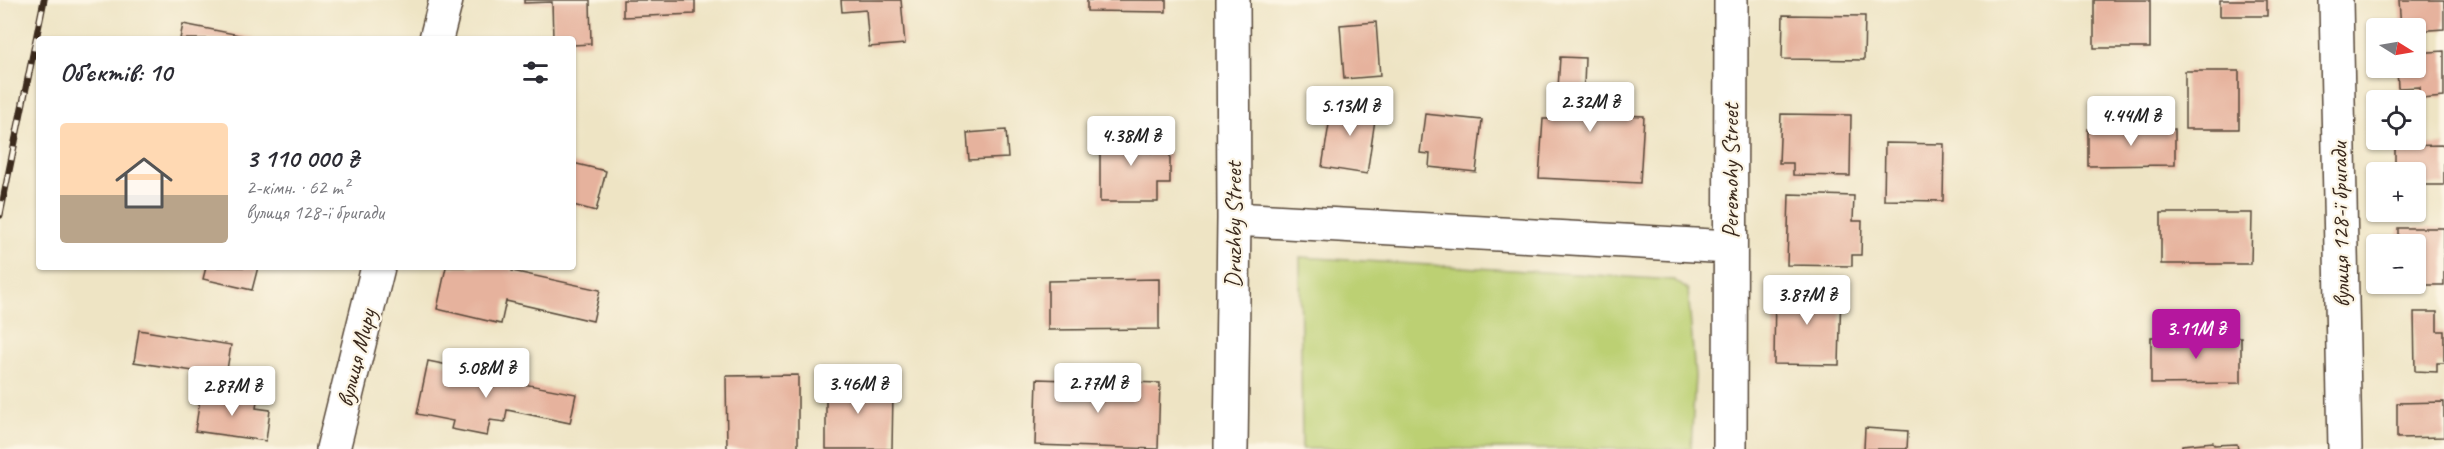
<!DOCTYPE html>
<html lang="uk">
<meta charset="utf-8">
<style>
:root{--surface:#fff;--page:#f7f7f7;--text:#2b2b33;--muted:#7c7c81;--accent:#b5179e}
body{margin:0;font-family:Caveat,sans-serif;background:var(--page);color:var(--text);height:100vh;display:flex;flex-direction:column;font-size:22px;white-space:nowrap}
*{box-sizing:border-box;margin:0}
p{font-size:20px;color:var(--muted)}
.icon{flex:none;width:33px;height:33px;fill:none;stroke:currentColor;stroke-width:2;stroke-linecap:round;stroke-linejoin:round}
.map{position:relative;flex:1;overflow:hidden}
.details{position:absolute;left:36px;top:36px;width:540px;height:234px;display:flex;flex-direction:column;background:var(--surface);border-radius:6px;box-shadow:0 2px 4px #0004}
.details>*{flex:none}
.needle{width:39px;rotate:101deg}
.fabs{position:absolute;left:2366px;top:18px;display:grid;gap:12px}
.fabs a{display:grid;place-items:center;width:60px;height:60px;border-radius:6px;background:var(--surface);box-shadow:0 2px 4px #0004;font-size:30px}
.price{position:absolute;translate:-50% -51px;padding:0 14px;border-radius:6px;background:#fff;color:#222;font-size:20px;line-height:39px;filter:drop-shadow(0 2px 3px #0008)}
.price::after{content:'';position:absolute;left:50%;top:36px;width:18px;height:14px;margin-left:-9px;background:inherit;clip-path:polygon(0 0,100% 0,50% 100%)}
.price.on{background:var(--accent);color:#fff}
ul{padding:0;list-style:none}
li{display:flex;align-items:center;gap:18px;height:150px;padding:0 24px}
li span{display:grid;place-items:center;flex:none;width:168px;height:120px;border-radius:6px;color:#555}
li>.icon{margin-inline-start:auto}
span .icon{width:72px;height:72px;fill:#fffc;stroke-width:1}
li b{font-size:26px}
h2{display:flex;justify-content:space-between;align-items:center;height:72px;padding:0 24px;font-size:26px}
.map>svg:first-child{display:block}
</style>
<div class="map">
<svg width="2444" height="449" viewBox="0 0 2444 449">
<rect width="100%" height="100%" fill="#fcf5e5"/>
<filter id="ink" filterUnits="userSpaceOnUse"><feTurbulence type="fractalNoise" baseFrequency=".0167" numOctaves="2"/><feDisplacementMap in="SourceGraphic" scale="12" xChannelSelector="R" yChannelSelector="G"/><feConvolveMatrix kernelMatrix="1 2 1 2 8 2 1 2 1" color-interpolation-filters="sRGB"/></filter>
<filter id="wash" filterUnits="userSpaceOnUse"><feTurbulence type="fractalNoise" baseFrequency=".008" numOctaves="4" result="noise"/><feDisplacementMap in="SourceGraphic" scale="24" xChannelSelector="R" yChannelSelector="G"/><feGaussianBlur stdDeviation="1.35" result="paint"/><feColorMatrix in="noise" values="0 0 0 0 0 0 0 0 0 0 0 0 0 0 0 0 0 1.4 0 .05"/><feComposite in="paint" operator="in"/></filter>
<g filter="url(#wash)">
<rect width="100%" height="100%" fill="#eee4c4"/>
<!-- green -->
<path fill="#bcd073" stroke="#7c7d48" stroke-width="1.5" d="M1300 257 1674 280 1688 290 1695 376 1691 449H1302Z"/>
<g id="blocks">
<!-- building -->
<path fill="#e6b29d" d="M524 0H590L591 44 573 45V39H553L552 2 524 3Z
M623 0H695V14L623 17Z
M841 0H901L905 44 869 47 866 10 842 12Z
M1087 0H1166V12L1087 11Z
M2094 0H2150V48H2094Z
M2220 0H2267V16H2220Z
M2399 0H2444V29L2415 31V28H2401Z
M1783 15 1865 16 1864 60 1782 59Z
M1376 22 1380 76 1344 79 1340 25Z
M183 24 255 38V39H180Z
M2444 51V97L2421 99 2420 87 2398 88 2397 68H2415V53Z
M1560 57 1585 58 1584 87 1622 90 1621 115 1644 116 1640 183 1539 178 1543 119H1556Z
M2185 71H2239V129H2185Z
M1333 100 1377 106 1367 174 1322 167Z
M1425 114 1482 120 1476 172 1429 167 1430 154 1420 153Z
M1781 114 1851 115 1850 176 1793 175V163H1779Z
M2088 129H2175V165L2088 166Z
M1006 130 1008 158 969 160 967 133Z
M1100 130H1152V153H1170V184H1158V202H1100Z
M1885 143 1944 144 1943 201 1884 200Z
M2444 145V185H2415V172H2395V146Z
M573 163 606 171 596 211 573 205Z
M1789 194 1854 196 1853 221H1862L1861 255H1852V266L1787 265Z
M2161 213H2252L2251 264H2161Z
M2398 228H2444V285H2415V244H2398Z
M206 267H258L252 290 203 279Z
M446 267H513L512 271 600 290 593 321 506 301 501 324 437 309Z
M1159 279V329L1048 330V281Z
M1775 287 1841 289 1839 365 1774 364Z
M2414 312H2437V331H2444V363H2437V372L2415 371Z
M139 330 231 345 226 376 134 362Z
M2151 337H2241V383L2151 384Z
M428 361 513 378V382L576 394 570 423 507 410 505 422 490 420 487 436 451 429 453 421 417 414Z
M798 375V449H727L726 376Z
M826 378 875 379V392H893L892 449H826Z
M1037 379 1160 383 1158 449 1035 445Z
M201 393 257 401 256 408 270 410 266 441 195 431Z
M2444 402V437L2397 438V403Z
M1865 428 1908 431 1907 449H1864Z
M2213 442 2214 445 2237 444 2238 449H2182V445Z"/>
</g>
</g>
<g filter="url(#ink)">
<use href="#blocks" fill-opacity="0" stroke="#564637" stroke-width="1.5"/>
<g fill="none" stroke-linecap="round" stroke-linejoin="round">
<!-- minor casing -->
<g stroke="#564637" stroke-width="36">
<path id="minor" d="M2336 0 2345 449
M436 39 446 0
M1234 219 1730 247
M333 449 378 267
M1231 449 1234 219 1233 0
M1730 449 1731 0"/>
</g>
<!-- minor -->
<use href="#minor" stroke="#fff" stroke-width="33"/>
<!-- rail casing -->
<g stroke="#3b2a1e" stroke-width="7">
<path id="rail" d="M0 215 44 0"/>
</g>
<!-- rail -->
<use href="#rail" stroke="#fcf5e5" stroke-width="4.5" stroke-dasharray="14" stroke-linecap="butt"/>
</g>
</g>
<g text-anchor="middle" stroke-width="4.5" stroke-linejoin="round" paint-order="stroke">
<!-- street labels -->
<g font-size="24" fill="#3b2a1e" stroke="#fcf5e5">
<text transform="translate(1730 171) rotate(-90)" y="8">Peremohy Street</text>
<text transform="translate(1233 225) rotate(-90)" y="8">Druzhby Street</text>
<text transform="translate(2340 225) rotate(-91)" y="8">вулиця 128-ї бригади</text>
<text transform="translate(356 358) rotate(-76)" y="8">вулиця Миру</text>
</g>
</g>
</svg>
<div class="fabs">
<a><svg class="needle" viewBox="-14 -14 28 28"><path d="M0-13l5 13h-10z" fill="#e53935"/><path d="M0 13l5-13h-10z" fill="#7c7c81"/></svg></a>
<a><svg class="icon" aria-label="locate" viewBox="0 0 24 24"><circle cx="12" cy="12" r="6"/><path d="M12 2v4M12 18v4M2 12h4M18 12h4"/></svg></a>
<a>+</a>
<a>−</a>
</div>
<b class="price" style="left:1590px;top:133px">2.32M ₴</b>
<b class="price" style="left:1350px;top:137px">5.13M ₴</b>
<b class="price" style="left:2131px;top:147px">4.44M ₴</b>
<b class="price" style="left:1131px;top:167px">4.38M ₴</b>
<b class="price" style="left:1807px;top:326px">3.87M ₴</b>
<b class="price on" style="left:2196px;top:360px">3.11M ₴</b>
<b class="price" style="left:486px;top:399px">5.08M ₴</b>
<b class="price" style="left:1098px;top:414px">2.77M ₴</b>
<b class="price" style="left:858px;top:415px">3.46M ₴</b>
<b class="price" style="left:232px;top:417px">2.87M ₴</b>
<section class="details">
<h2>Об’єктів: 10<svg class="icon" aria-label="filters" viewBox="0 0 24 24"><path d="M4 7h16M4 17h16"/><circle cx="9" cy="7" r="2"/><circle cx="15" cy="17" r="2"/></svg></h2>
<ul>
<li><span style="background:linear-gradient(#ffd9b3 60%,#b9a48a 0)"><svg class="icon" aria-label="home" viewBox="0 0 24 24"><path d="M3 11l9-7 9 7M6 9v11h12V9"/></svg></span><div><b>3 110 000 ₴</b><p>2-кімн. · 62 m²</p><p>вулиця 128-ї бригади</p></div></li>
</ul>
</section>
</div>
